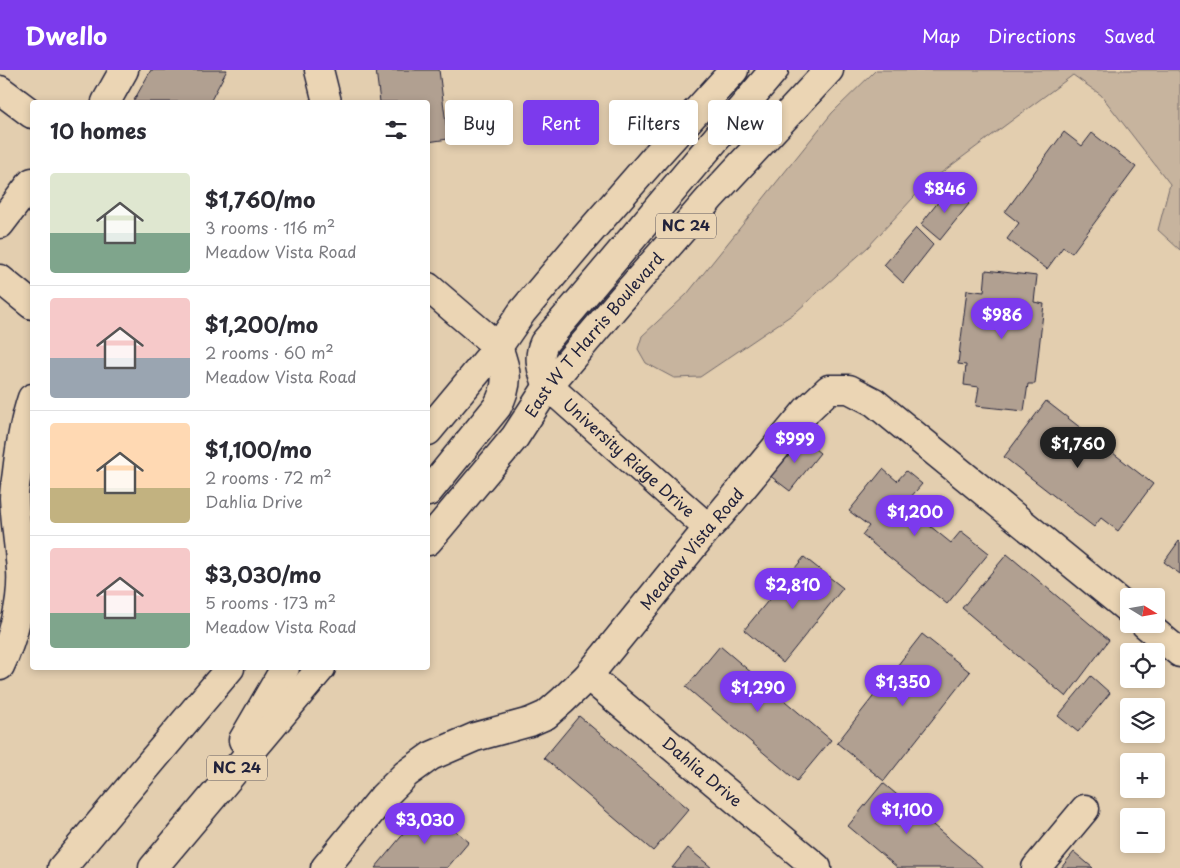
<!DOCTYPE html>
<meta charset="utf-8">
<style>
:root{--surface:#fff;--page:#f2f2f3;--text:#2b2b33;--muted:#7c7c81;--line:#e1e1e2;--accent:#7c3aed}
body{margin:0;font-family:"Playpen Sans",sans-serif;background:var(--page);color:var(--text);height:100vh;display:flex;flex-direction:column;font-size:19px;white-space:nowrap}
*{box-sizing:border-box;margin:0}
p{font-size:16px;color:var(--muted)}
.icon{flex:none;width:28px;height:28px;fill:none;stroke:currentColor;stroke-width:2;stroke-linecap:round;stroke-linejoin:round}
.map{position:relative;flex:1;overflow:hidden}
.details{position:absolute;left:30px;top:30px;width:400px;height:570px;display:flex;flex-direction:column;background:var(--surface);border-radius:5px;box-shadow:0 2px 8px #0003}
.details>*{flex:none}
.top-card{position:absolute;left:445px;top:30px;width:475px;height:45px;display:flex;gap:10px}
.needle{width:32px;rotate:101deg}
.buttons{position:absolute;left:1120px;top:518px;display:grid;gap:10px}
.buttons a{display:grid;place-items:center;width:45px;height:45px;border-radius:5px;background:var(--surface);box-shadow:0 2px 8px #0003;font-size:25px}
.price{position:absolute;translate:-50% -42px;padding:0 11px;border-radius:18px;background:var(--accent);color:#fff;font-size:16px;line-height:32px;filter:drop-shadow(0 1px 2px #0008)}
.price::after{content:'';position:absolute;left:50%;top:30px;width:15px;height:11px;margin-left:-8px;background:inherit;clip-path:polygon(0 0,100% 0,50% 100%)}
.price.active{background:#222;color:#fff}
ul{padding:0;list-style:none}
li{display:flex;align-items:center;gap:15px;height:125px;padding:0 20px}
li+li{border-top:1px solid var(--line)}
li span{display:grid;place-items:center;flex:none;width:140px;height:100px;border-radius:5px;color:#555}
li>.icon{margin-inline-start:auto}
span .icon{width:60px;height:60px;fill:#fffc;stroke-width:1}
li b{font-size:21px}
h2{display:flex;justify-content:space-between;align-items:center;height:60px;padding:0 20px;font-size:21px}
.chip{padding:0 18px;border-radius:5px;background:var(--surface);box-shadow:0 2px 8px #0003;font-size:18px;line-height:45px}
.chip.active{background:var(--accent);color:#fff}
header{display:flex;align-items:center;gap:30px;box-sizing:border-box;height:70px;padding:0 25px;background:var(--accent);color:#fff}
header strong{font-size:24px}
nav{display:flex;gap:28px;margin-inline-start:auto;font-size:18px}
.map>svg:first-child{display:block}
</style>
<header>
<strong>Dwello</strong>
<nav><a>Map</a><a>Directions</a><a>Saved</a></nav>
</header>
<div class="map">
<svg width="1180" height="798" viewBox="0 0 1180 798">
<rect width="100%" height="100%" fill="#e3ceaf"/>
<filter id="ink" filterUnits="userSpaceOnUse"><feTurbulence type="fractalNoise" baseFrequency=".02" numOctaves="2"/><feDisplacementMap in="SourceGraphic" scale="10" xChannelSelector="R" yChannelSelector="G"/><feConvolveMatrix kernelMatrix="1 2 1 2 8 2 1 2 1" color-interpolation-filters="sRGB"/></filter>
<g filter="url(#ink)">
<!-- green -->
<path fill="#c7b49e" stroke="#746b6c" d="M876 0H1178L1180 3V180L1158 160 1170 114 1101 25 1073 5 925 115 868 177 796 242 700 307 674 308 646 293 638 279 642 266 687 224 832 43Z"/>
<!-- building -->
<path fill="#b1a091" stroke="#22223b" d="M151 0H227L210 32H133Z
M376 0H439L448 69 428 72V32H380Z
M1064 62 1082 76 1092 63 1136 97 1072 183 1063 177 1047 199 1007 169 1019 153 1005 142Z
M950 117 969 134 940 170 921 154Z
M916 158 933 175 903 213 884 195Z
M986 200 1037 206 1034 232 1044 234 1035 314H1028L1024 341 976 336 979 317 964 315 966 295 958 294 967 220 984 222Z
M1046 331 1153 414 1118 461 1101 448 1094 457 1004 387Z
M800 367 820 383 790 421 769 405Z
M883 399 897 411 906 401 922 414 904 435 951 473 961 461 989 483 947 534 862 465 869 456 849 441Z
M1179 471 1180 472V504L1164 492Z
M1007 484 1109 570 1066 627 962 538Z
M804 487 843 518 783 593 744 560Z
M922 564 970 602 884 711 837 673Z
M720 576 831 670 797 711 686 617Z
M1091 606 1110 623 1078 662 1058 646Z
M579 646 689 739 653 781 544 688Z
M883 713 984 798H898L848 756Z
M426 737 469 772 447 798H375Z
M688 778 712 798H672Z
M1074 782 1093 798H1061Z"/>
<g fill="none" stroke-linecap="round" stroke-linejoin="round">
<!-- minor casing -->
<g stroke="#22223b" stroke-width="31">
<g id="minor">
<path d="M319 0 327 32"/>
<path d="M0 20 32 44"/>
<path d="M106 32 124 0"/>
<path d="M0 154 32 112"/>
<path d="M0 209 32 235"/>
<path d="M428 217 498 277"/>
<path id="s1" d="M548 316 708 458"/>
<path d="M1145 554 1180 583"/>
<path d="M0 596C13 569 23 531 21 500 19 476 15 452 14 428 14 420 16 411 17 402 20 376 24 352 32 328"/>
<path id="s2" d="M588 606 817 798"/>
<path id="s3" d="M325 798 383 727 406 704 431 686 475 667 530 652 546 645 562 631 588 606 708 458 720 445 807 340 829 319H849L874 332 1129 540"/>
<path d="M1036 798 1085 739"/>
</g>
</g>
<!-- major casing -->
<g stroke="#22223b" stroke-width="31">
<g id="major">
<path d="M548 316C542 302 537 288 544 273L774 0"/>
<path d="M428 361 498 277 522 242 580 173 655 87 734 0"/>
<path d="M428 422 497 337C510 313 507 301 498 277"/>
<path id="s4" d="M428 471 515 367 548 316 619 232 710 128 829 0"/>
<path d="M243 670 285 598"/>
<path d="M62 798 230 598"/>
<path d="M153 798 321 598"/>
</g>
</g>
<!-- minor -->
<use href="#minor" stroke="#ebd5b4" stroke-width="28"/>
<!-- major -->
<use href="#major" stroke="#ebd5b4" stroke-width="28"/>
</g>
</g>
<g text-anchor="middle" stroke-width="4" stroke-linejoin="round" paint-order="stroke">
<!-- shield labels -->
<g fill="#ebd5b4" stroke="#5e585f" stroke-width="1">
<rect x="656" y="143.5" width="60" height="25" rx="4"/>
<rect x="207" y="685.5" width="60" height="25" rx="4"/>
</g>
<g font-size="15" font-weight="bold" fill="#22223b">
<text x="686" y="161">NC 24</text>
<text x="237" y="703">NC 24</text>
</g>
<!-- street labels -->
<g font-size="16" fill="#22223b" stroke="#ebd5b4">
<text dy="6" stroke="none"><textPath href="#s4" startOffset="265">East W T Harris Boulevard</textPath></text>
<text dy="6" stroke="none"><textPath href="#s1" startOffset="108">University Ridge Drive</textPath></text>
<text dy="6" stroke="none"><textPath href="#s3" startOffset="499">Meadow Vista Road</textPath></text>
<text dy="6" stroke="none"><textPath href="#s2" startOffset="149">Dahlia Drive</textPath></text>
</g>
</g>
</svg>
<div class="buttons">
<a><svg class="needle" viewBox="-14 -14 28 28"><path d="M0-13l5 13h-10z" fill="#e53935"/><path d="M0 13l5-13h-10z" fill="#7c7c81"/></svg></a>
<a><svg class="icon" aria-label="locate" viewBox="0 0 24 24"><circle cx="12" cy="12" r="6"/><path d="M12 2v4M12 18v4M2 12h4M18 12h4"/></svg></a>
<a><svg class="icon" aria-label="layers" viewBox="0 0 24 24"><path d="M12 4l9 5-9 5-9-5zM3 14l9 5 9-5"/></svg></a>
<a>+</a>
<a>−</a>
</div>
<b class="price" style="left:945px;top:144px">$846</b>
<b class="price" style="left:1002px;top:270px">$986</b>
<b class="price" style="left:795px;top:394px">$999</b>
<b class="price active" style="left:1078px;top:399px">$1,760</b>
<b class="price" style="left:915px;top:467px">$1,200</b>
<b class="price" style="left:793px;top:540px">$2,810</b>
<b class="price" style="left:903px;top:637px">$1,350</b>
<b class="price" style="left:758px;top:643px">$1,290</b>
<b class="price" style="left:907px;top:765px">$1,100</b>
<b class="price" style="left:425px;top:775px">$3,030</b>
<div class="top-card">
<a class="chip">Buy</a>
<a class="chip active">Rent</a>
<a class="chip">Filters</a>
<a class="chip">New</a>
</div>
<section class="details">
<h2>10 homes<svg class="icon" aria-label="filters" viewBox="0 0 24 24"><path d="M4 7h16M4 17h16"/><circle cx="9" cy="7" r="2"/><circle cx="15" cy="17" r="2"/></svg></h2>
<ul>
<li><span style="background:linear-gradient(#dfe7d0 60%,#7fa58c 0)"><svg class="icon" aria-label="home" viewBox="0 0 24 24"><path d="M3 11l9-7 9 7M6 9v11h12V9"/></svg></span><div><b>$1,760/mo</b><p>3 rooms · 116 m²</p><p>Meadow Vista Road</p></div></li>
<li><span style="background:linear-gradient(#f6c9c9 60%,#9aa5b1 0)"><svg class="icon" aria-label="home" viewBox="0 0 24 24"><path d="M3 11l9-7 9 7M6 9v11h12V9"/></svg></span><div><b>$1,200/mo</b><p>2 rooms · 60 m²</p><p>Meadow Vista Road</p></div></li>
<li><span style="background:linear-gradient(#ffd9b3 65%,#c2b280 0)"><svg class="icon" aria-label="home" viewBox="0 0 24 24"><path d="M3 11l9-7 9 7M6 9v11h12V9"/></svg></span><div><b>$1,100/mo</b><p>2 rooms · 72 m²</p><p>Dahlia Drive</p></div></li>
<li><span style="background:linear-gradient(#f6c9c9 65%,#7fa58c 0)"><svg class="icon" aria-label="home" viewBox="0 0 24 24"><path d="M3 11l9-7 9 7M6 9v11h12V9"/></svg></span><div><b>$3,030/mo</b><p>5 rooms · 173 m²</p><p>Meadow Vista Road</p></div></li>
</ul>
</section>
</div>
